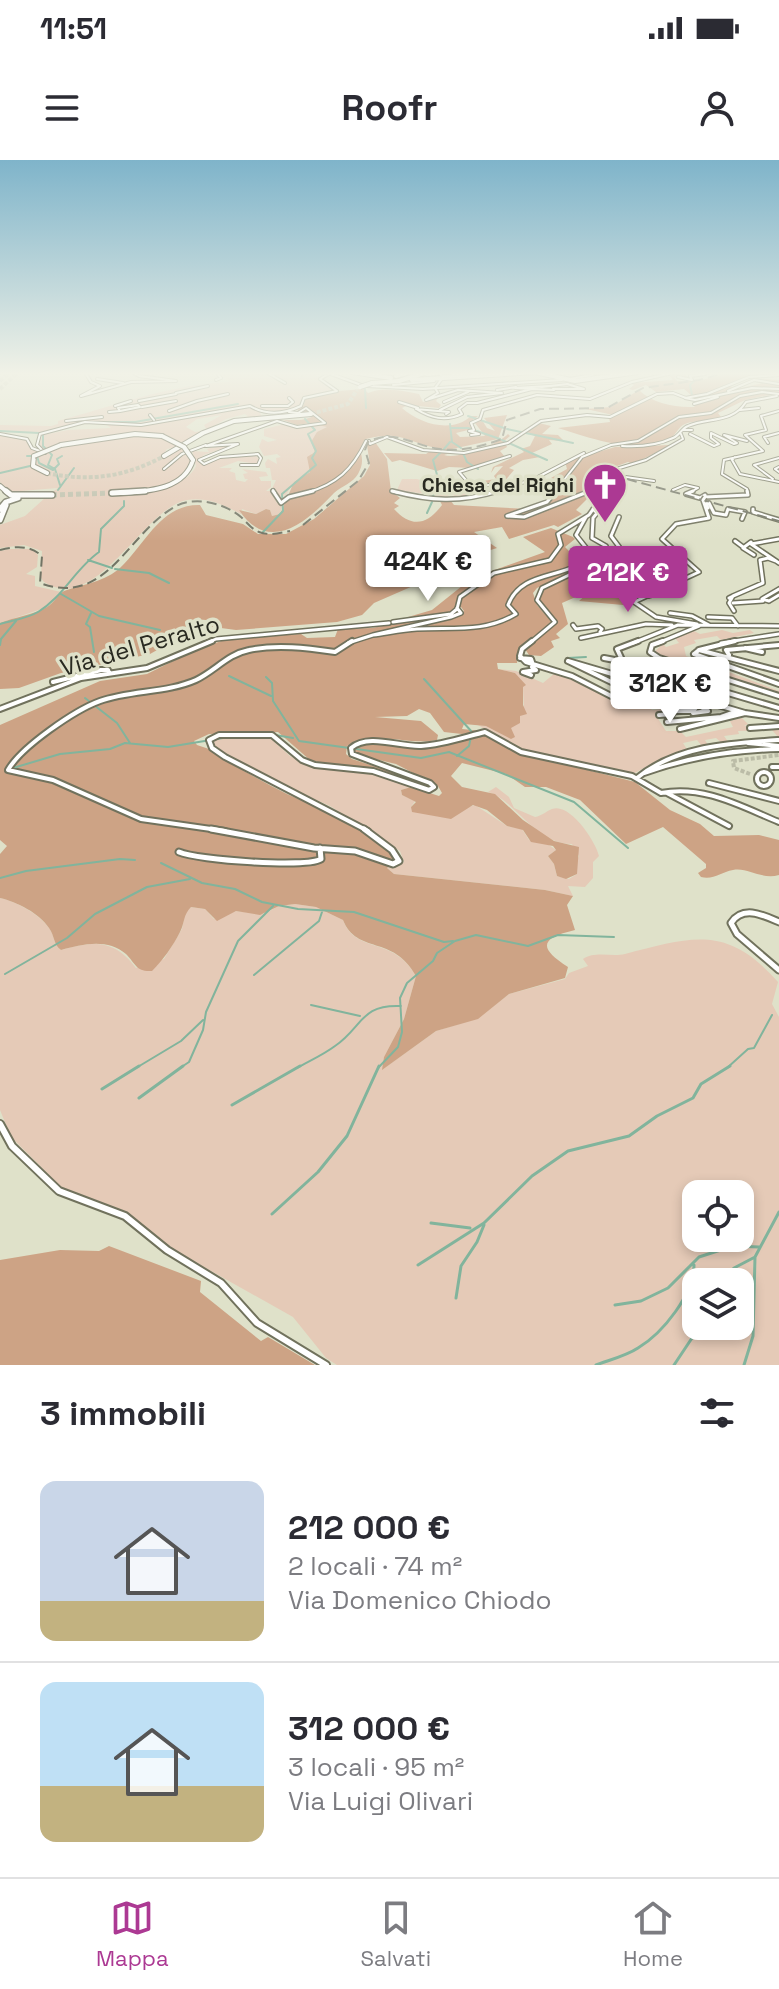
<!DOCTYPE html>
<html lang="it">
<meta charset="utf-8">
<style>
:root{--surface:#fff;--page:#f7f7f7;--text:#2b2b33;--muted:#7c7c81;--line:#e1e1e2;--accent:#ac3993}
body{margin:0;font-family:"Space Grotesk",sans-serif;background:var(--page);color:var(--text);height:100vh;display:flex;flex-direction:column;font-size:30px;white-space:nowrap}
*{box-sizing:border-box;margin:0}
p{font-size:26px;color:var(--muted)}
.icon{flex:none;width:44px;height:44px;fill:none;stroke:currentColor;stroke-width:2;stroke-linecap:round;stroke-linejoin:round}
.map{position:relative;height:1205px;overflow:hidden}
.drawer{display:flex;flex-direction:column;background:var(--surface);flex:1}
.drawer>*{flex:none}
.controls{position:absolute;left:682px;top:1020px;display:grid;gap:16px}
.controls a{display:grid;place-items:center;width:72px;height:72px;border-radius:16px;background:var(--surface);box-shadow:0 4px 12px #0003;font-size:40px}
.price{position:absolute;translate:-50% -68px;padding:0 18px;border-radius:8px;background:#fff;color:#222;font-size:26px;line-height:52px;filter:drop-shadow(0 2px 4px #0008)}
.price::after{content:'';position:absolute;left:50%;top:48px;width:24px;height:18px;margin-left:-12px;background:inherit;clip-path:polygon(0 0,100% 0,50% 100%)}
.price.active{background:var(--accent);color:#fff}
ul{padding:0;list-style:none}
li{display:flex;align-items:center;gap:24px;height:200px;padding:0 40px}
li+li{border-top:2px solid var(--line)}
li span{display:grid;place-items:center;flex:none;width:224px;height:160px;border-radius:16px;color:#555}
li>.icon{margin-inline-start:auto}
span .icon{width:96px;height:96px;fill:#fffc;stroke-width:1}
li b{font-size:34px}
h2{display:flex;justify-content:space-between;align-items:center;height:96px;padding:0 40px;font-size:34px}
.status{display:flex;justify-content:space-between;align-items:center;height:56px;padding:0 40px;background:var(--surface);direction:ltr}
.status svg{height:22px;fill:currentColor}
header{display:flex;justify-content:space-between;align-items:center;height:104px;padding:0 40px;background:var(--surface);font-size:36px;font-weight:800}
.dock{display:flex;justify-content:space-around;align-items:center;height:112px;border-top:2px solid var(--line);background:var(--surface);font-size:22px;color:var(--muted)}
.dock a{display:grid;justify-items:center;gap:4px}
.dock .active{color:var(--accent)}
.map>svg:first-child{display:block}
</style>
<div class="status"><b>11:51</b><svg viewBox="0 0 49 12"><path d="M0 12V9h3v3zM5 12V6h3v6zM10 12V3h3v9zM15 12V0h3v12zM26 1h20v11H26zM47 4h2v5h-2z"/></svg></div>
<header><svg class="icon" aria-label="menu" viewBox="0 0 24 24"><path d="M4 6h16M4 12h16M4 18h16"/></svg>Roofr<svg class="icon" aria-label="person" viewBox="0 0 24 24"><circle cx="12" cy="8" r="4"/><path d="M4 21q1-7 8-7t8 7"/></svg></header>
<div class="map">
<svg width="779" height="1205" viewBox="0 0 779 1205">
<rect width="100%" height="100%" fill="#dfe1c9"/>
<!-- green -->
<path fill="#e5cab7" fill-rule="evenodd" d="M218 212H327L316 215 335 231 302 238 303 245 280 253 259 251 262 257 245 258 248 256 245 254 226 259 207 270 204 265 222 255 197 259 186 267 195 272 204 271 196 277 209 272 177 287 167 289 162 296 166 297 183 287 191 302C176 333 137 327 109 333 134 337 184 331 196 306L192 291 209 292 207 289 210 288 235 284 204 295 198 301 204 304 225 297 256 296 260 300 257 304 238 301 219 308H232L229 311 235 313 236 320 245 322 248 319H245L243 314 248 313 242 309 266 312 268 316 259 317 261 321H271V327L266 331H272L277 343 283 342 280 354 272 356 270 350 266 349 256 354 242 349 241 354C224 345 207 337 187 340 143 348 97 456 44 422L41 418 42 391 24 385 0 388V365L25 356 46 337 53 336 49 335 58 328 8 332 0 322V275L25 279 33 289 45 294 48 291 38 286 43 275 68 270 111 268 107 265H94L136 262 224 246 135 261 82 262 40 273 0 271V265L51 266 58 264V261C114 246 171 224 230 222Z
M279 262 297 267 324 264 327 267 316 292 311 294 310 312 294 322 286 335 277 337 272 329 276 320H272L270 308H266L265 303 268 299 277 304 276 298 281 297 277 294 264 296 259 287 262 279 268 282 277 280 264 276V269L281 265Z
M436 314 443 321H452L447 322 445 327 467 324 473 328 484 326 472 331 481 334 463 339 450 334 446 338 433 337 434 331 429 328 426 334 397 330 402 319H417L439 326 441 324Z
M11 389H32L38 395 37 407 26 414 35 416V426L61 432 47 447 0 463V391Z
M722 470 733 473 750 470 754 473 721 480 717 476 694 480 696 483 684 487 686 496 779 531V534L661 497 654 492 663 484 666 487 679 483 675 478 694 471 700 474Z
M498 509 516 511 543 523 555 513 575 518 624 543 643 541 652 550 664 549 669 552 655 554 666 571H680L686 577 733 567 730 561 742 558 748 564 744 566 779 567V578L772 570 738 571 739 574 724 576 729 583 723 584 716 578 705 580 708 585 702 586 697 580 683 583 688 591 664 597 633 614 521 591 478 565 510 568 524 551 523 527 515 513Z
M225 576 269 577 290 596 307 605 369 612 411 627 401 630 402 635 415 641 411 647 440 656 475 645 507 666 522 669 529 680 546 683 556 690 548 696 554 704 557 716 569 719 577 714 575 704 579 696 572 684C533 683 517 641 488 632L496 627 509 637 514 648 535 657C542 656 546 651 552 649 570 642 596 682 599 696L593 702V718L585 727 568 726 573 736 545 730 394 714 387 708 388 704 395 707 404 702 400 691 330 646 280 624 213 586 212 581Z
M0 738C17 742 38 753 49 768 55 775 53 784 61 790 94 781 114 779 136 808L164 799 182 769 185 752 191 747 205 749 214 759 236 751 264 754 279 746 295 744 316 747 343 760C356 795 393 775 416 816L404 859 384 897 383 909 436 871 478 858 509 834 565 819 569 813 588 806 583 799C594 791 612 797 625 794 692 777 727 764 778 822L772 844 779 857V1205H337L326 1198 293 1157 170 1088 129 1054 64 1030 11 977 0 950ZM696 1034H740V1078H696ZM696 1122H740V1166H696Z"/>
<!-- forest -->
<path fill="#cda385" d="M731 212H775L762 216 750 214V216L728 225 737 229 763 223 750 218 779 220V233L745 240 718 253 721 257C710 263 696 259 685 264 678 267 677 273 672 277 642 298 588 277 558 268L610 262 609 258 619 254 613 255 586 249 611 247 639 230C652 243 675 248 694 247L698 242 686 237 691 235 684 229 656 232 646 225 633 230 629 229 634 225 630 223 673 220 669 215 681 213 689 217H674L677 221H698Z
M364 229 368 233C384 226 403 231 419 234L423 242 438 238 436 241 441 245 439 248 408 245 402 248C421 265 453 273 471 256H478L469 263 472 269 456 273 460 277 485 276 475 263 482 260 487 268 495 271 484 258 507 255 498 279 452 289 454 292 444 295C459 300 500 283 508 274L510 276 504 281 507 287 500 291 505 297 472 308 449 307 437 311 400 300 392 302 384 293 426 294 433 289H443C409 285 404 269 366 279L360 290C363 299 363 305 358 314 353 323 342 326 334 333 307 362 269 395 239 350L256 354 266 349 270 350 272 356 280 354 294 322 310 312 307 297 315 292 311 282 317 272 327 267 310 263 297 265 283 260 265 261C280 257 300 264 313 256L311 253H300L297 249 304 245 305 238 338 231Z
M539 263 551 266 542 274 558 275 564 281 549 280 552 284 532 293 540 297 523 300 509 308 514 310 503 323 471 326 469 323 496 319 494 316 503 306 495 307 491 313 493 307 524 292 521 289 530 286 535 276 527 272Z
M375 282 387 299 391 331 400 338 394 343 399 346 394 349C412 369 428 364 442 345L440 341 450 340 454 345 529 349 548 342 571 310 561 321 551 318 567 309 566 305 561 303 615 287 671 285 633 304 628 302 609 309 606 320 576 350 582 354 558 367 554 365 509 379 502 367 474 372 497 388 443 405 429 419 374 443 362 455 337 462 236 470 206 466V460L194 459 195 466 191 471 150 494 61 513 19 528 0 529V463C15 457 33 455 47 447 54 443 58 434 64 431 84 424 105 422 121 407 146 383 161 344 200 345L206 355 243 364 258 374H286L314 359 364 316 370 305 367 285Z
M551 368 573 377 575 379 565 387 572 394 587 400 594 397 591 404 537 428 533 433 537 445 552 462 518 490 517 503H497L498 509 515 513 526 525 523 527V545L527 554 520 556V563L511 568 515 577 511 579 486 566 464 564 462 569 482 571 462 574 444 572 430 553 419 549 407 556 375 557 421 561 438 575 437 580C410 586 371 569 347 586L346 594 352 599 426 623 421 626 372 608 311 601 278 572 209 574 194 581 197 585 209 589C233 605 259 620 285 633 310 645 389 673 395 701L387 708 394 714 545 730 573 736 567 745 575 770C541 778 537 787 568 807L565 818 509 834 478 859 436 871 382 910 384 897 404 859 416 816C393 774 357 795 343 760L316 747 295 744 279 746 260 755 236 751 217 761 205 749 191 747C183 755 185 762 180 772 173 786 163 800 152 811 136 812 136 804 126 794 108 778 82 784 61 790 53 784 55 776 49 768 39 753 17 742 0 738V694L7 686 0 680V565L100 521 147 514 189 493 229 478 301 474 307 478 335 477 338 469 372 468 407 461 459 456 464 451 461 447 450 453 408 457 432 450 472 418 545 392 523 377Z
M601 389 611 402 624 407 618 413 640 406 634 398 660 393 667 395 654 402 657 408 685 416 623 445 579 441 587 434 600 436V429L596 428 562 443 568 464 556 474 560 478 551 481 554 487 541 496 529 495 525 489 557 462 538 440 544 429 591 406 612 410 608 403 595 402V390Z
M484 575 513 591 635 622 670 650 700 664 714 676 759 675 779 680V715C761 720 748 707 733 710 721 712 714 720 701 717L698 713 706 708V704L663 667 626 684 580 640 546 627H525L506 614 462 603 451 616 462 627 495 634 523 660 554 681 579 687 577 714 566 719 557 716 554 704 548 696 556 690 553 686 531 682 523 670 507 666 487 650 473 645 451 659 412 652 411 647 416 642 402 635 401 630 411 627 439 636 442 633 438 626 396 604 358 595 353 589 369 583 409 587Z
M109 1086 201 1121 200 1132 261 1181 268 1177 315 1205H0V1100L60 1090 99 1091Z"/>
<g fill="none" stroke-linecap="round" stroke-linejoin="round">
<!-- stream-far1 -->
<path stroke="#81b49c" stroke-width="2" d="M110 213 143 212
M365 229 366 248
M692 235 690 225 694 221
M468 256 504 268
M100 262H135L238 244
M450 264 452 282 461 288
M451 268H468L500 279
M507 269 573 283
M0 271 39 273
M43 275V286L52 295 48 305 55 309 60 325
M502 280 547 300
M444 289 450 282
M463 293 467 302 478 309
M27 296H37L39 303 53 310 59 304 57 299 62 296
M0 313 30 306
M433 336 440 326 433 300 443 290
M427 353 432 342
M263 372 283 351 282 334 316 305 312 298 316 291 308 274 315 270 305 259
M88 400 112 408
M115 409 149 413 169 423
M61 434 99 456 160 470
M91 453 86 464 90 467 94 492
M0 464C13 460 26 459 38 452 63 437 75 409 99 392L101 369 124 346V341
M0 485 1 479 16 461
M568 498 586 497
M229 516 271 536
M266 517 272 523 273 541 299 581 421 598 449 592 574 642 628 688
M424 519 472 572 469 586 457 596
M85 538 117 563 130 583
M275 575 293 578
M13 608 60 594 110 589 125 583 168 587 229 577
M161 703 202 723 235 729 262 742 298 749 354 752 444 782 453 781
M0 718 26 711 120 699 135 700
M5 814 67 778 95 754 147 727 190 719
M254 815 319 761 322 752
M311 845 360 856
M136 908 181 881 203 860
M180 908 189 902 203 870 206 852 238 781 273 746
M297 908C309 901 323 895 335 886 363 867 360 844 401 846
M378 908 398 887 402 872 400 838 407 823 433 801 437 793 455 781 476 775 528 786 558 775 614 777
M727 908 748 889 754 888 772 855"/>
<!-- stream -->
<path stroke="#81b49c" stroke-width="3" d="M102 929 139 906
M139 938 183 906
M232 945 300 906
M272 1054 318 1012 347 976 379 906
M431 1063 470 1068
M418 1105 484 1063 532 1016 568 991 629 976 657 956 693 938 701 924 730 906
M722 1122 734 1108 755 1097
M456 1138 461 1106 477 1082 484 1065
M615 1145 641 1141 668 1128 699 1097 733 1086 759 1087
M596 1205C609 1200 626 1196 638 1188 663 1173 694 1134 694 1105
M674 1205 700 1166
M744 1205 753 1176 755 1097 779 1052"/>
<!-- canal -->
<path stroke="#81b49c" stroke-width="2" d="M58 330 74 308"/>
<!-- minor-tunnel-far1 -->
<path stroke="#bbbca7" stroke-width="2" stroke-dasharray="2 1" stroke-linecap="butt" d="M301 216 304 217"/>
<!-- minor-tunnel -->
<path stroke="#bbbca7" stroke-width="4" stroke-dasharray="4 2" stroke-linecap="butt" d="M750 614 734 608 733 601 779 595"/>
<!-- highway-tunnel-far1 -->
<path stroke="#bbbca7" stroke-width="4" stroke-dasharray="4 2" stroke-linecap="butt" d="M0 221 10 212
M0 229 18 212
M311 254 348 244 357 230
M47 313C89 322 126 317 164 296"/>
<!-- highway-tunnel -->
<path stroke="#bbbca7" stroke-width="5" stroke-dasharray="5 3" stroke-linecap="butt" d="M52 335 112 333"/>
<!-- minor-far4 casing -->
<g stroke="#71725d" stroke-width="4">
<path id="minor-far4" d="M176 212H182
M216 212 221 218 216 220
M266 212 285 223
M685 212H698
M438 213 443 216 484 212
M86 214 91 222 100 226 81 236 131 222 176 221 139 216 132 212
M331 214 364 226
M779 215 749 217 707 234 685 238 695 240 752 228 779 229
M678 217 692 220 690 216 705 214 703 212
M97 219 123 223
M569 219 593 215
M393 225 434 221
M367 226 423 229 562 220
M541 227 568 224
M553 229H584L567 224
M497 230 516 227
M728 231 754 220 779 224
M176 233 208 226
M139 241 176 234
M197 241 228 234
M399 242 418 248
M444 242 468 232
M477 243 532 229 554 230 515 228 549 226
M694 244 718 237
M138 245 140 247 120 251 118 248Z
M115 246 131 241
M262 246H288L293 242 289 238
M142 247 176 241
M440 250 467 237 502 233 458 230 426 240 438 233 435 228 441 220
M740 250 759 248
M169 251 197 241
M109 252 120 251
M446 254 449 252 416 249C431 258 445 262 462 254L459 249 467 243H478
M150 255 154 260
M66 261 102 257
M683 270H692
M0 274 27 279 32 288 45 293 37 285 40 274 85 262 141 265 250 246C267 256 284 254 301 246L304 238 337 231 320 219 332 212
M690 274 714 286 719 284 711 278V273L734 284 737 283 724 275 747 281
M471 275 479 274 469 271 474 270 471 263 480 259 483 250 537 235 590 239 632 222 677 212
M369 281 370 284 387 277 423 290 464 293 508 283 541 261 587 255 610 257 657 234 673 233 686 238
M768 283 764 277 779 273
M622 286C638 287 658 285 673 278 679 276 682 268 688 266 708 257 732 264 746 242L777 236
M510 296 459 312 472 327 515 322
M735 297 732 300 740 314 779 322
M241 305H258L261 298 258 294 220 297 204 304 199 300 238 284 206 286 277 261 297 267 325 263 306 248 298 253 289 252
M779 307 775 309 779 312
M164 309 182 294 206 285
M611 315 654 321
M773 319 754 305 779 298
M273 330 275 333
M673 330 685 325 698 328 689 333
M392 331 398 333
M306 333C337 324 352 310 366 281
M492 333 534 319 584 293
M554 333 582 297 611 285 638 281 679 257 711 253 740 236 762 232 779 234
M585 333 601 326 616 309 646 300 683 279 681 274
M605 333 611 324 609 317
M748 333 747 329 722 314 724 300 763 291 745 275 766 270 761 256 779 251"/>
</g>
<!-- minor-far3 casing -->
<g stroke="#71725d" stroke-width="6">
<path id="minor-far3" d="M273 331 281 343 289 337 313 331
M392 331C430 341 460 343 498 331
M556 331 547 342 507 356 524 357 590 331
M693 331 686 334 700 338 705 335
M705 337 748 335 747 331
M708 348 706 344 709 343 714 353 726 355 728 349 745 352 742 359
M593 349 597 353 593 358 592 378 606 386 607 396 612 400 623 392 611 376 619 357
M753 349V352L779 360
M779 379 751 384 779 403
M735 381 743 387
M751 382 743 388 754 395
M623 394V399L631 398
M649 436 662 432
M733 436 763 423 760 400 768 398 776 401
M729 438 733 436 729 443 734 451
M769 441 762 439 779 429
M769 441 779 435
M733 443 763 441
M457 448 461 453 451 457 373 475C388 473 402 470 417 469 453 467 484 473 516 454L508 445C522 408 568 421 593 394
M670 453 692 456 709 465
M708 457 732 458 738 466
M393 462 451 454 457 449 460 437 494 413 550 400 561 385 558 374 589 355 606 331
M697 464 656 457 634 442 699 412 662 379 676 364 709 358 703 340
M573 465 576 469 598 466 602 469 600 472
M581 478 646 464 672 465
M207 483 216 479 389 463
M348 483 373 475
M530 483 555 462 537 440 542 428 590 405 595 399 576 375 586 357
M633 483 678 465 779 466
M658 483 699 466
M721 483 779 474"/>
</g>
<!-- minor-far2 casing -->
<g stroke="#71725d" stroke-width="8">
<path id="minor-far2" d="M532 481 522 489 520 496 526 502 572 516 619 540 635 539 632 532 568 501
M638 481 617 489 623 502 779 548
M663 481 652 485 650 492 659 498 779 536
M745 488 762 492
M699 490 735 481
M694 494 699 490 779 511
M694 494 779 524
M729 495 726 490 779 485
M520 498 531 499 533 505
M604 498 620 501
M568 501 745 553 779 558
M531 515 523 512 536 510 532 507
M53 522 101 510H108L109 513
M634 532 666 542 669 551H693L703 540
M646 535 643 539 647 543
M0 549 81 518 147 508 212 481
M677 551 674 546 681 542
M693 553 708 551 699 546
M659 555 672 554
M667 562 721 557 738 551
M750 568 779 566
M680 569 745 553
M748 583 779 586
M772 607H779
M757 619a7 7 0 1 1 14 0a7 7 0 1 1-14 0Z
M644 613C689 597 731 590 779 589
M637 618C676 586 730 583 779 580
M709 623 779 641
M667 633 729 666
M225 671 141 659 53 620 8 610C21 587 75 550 100 541 130 530 167 533 196 520 215 511 228 494 249 490 277 484 307 488 335 492L352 481
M368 671 225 597 212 588 209 580 219 575H272L302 600 315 605 373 611 429 630 434 627 430 623 352 594 351 588C369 573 399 587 421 586 442 585 465 577 485 572L521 592 632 616 661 633C704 625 740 646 779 662"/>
</g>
<!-- minor-far1 casing -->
<g stroke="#71725d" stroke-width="9">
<path id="minor-far1" d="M211 669 314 688 355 691 393 704 399 701 392 690 364 669
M179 692C197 700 307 708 321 699L320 688
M779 762C763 755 743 745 731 763L737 774 779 810"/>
</g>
<!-- minor casing -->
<g stroke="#71725d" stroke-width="10">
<path id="minor" d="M0 964 12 986 59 1031 125 1056 167 1090 221 1123 257 1163 326 1205"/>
</g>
<!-- major casing -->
<g stroke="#71725d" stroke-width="6">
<path id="major" d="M352 212 391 218
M535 212 575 221 638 212
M427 214 445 212
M396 216 409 212
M412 220 537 212
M399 221 427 212"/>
</g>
<!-- highway-far1 casing -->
<g stroke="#71725d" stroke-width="6">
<path id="highway-far1" d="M372 223 399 221
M61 285 135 274 162 276
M34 296 33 306 47 313
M164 296 203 273 234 261 311 254
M0 326 8 333
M121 333C148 331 184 330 193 300"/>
</g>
<!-- highway casing -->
<g stroke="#71725d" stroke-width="8">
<path id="highway" d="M6 331 11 335H52
M112 333 145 331
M0 349 6 342 18 338
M0 360 6 345"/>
</g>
<!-- minor-far4 -->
<use href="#minor-far4" stroke="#fff" stroke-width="2"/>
<!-- minor-far3 -->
<use href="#minor-far3" stroke="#fff" stroke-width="3"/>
<!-- minor-far2 -->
<use href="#minor-far2" stroke="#fff" stroke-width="4"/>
<!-- minor-far1 -->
<use href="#minor-far1" stroke="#fff" stroke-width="5"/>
<!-- minor -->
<use href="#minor" stroke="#fff" stroke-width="6"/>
<!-- major -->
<use href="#major" stroke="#fff" stroke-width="4"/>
<!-- highway-far1 -->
<use href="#highway-far1" stroke="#fff" stroke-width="4"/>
<!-- highway -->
<use href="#highway" stroke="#fff" stroke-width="5"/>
<!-- rail -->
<path stroke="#727465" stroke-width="2" stroke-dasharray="10 5" stroke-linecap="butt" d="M627 319 779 361
M303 365 358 321 369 303 365 290 368 282C394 268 414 286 440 289 461 292 483 286 502 279L507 260 540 249 607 248 643 228 699 220 728 212
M0 390C15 386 30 385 42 396L40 423C107 448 127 373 176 346 196 336 224 343 241 357 247 362 251 369 259 372 269 376 280 373 290 371"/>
<!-- minor-bridge casing -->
<g stroke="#71725d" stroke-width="6" stroke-linecap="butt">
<path id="minor-bridge" d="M703 340 705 337"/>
</g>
<!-- highway-bridge casing -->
<g stroke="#71725d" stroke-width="6" stroke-linecap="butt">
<path id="highway-bridge" d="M360 227 372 223
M162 276 184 287 193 300
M34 296 61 285"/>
</g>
<!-- minor-bridge -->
<use href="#minor-bridge" stroke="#fff" stroke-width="3"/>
<!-- highway-bridge -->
<use href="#highway-bridge" stroke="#fff" stroke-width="4"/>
</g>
<!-- sky -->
<linearGradient id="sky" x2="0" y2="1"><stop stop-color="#7fb4ca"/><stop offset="0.56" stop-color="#f1f2e7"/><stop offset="1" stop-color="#f1f2e7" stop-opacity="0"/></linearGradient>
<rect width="779" height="381" fill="url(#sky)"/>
<!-- icons -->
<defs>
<g id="church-pin" transform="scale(2.3)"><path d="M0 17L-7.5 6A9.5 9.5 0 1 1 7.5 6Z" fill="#ac3993" stroke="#dfe1c9"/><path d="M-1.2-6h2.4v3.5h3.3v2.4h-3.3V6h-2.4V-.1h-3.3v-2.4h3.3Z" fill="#fff"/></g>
</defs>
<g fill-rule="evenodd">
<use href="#church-pin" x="605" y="325"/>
</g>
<g text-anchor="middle" stroke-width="7" stroke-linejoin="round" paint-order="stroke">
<!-- far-poi labels -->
<g font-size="20" font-weight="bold" fill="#292a21" stroke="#dfe1c9" text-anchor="end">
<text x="574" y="332">Chiesa del Righi</text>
</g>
<!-- street labels -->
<g font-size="24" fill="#292a21" stroke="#dfe1c9">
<text transform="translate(140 486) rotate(-16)" y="8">Via del Peralto</text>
</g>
</g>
</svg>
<div class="controls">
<a><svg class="icon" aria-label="locate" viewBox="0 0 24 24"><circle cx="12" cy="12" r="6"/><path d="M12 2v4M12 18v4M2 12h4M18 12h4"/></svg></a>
<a><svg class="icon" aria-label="layers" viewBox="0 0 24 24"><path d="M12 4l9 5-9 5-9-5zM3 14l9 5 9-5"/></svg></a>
</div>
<b class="price" style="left:428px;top:443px">424K €</b>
<b class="price active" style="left:628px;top:454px">212K €</b>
<b class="price" style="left:670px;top:565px">312K €</b>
</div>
<section class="drawer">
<h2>3 immobili<svg class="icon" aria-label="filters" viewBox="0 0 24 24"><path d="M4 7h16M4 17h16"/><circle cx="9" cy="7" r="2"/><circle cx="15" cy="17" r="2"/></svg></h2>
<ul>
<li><span style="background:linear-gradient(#c9d6e8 75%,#c2b280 0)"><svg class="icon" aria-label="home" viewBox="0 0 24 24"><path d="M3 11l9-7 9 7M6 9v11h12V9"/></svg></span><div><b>212 000 €</b><p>2 locali · 74 m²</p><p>Via Domenico Chiodo</p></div></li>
<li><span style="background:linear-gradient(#bfe0f5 65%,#c2b280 0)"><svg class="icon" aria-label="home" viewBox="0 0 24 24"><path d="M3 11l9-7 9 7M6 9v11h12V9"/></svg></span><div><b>312 000 €</b><p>3 locali · 95 m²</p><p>Via Luigi Olivari</p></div></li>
</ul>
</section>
<nav class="dock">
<a class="active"><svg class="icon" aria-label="map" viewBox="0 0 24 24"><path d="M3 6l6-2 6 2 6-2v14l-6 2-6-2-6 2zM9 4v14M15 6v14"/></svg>Mappa</a>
<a><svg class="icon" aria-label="saved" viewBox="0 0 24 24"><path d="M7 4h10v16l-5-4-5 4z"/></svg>Salvati</a>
<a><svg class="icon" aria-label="home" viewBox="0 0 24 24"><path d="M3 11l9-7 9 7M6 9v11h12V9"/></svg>Home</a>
</nav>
